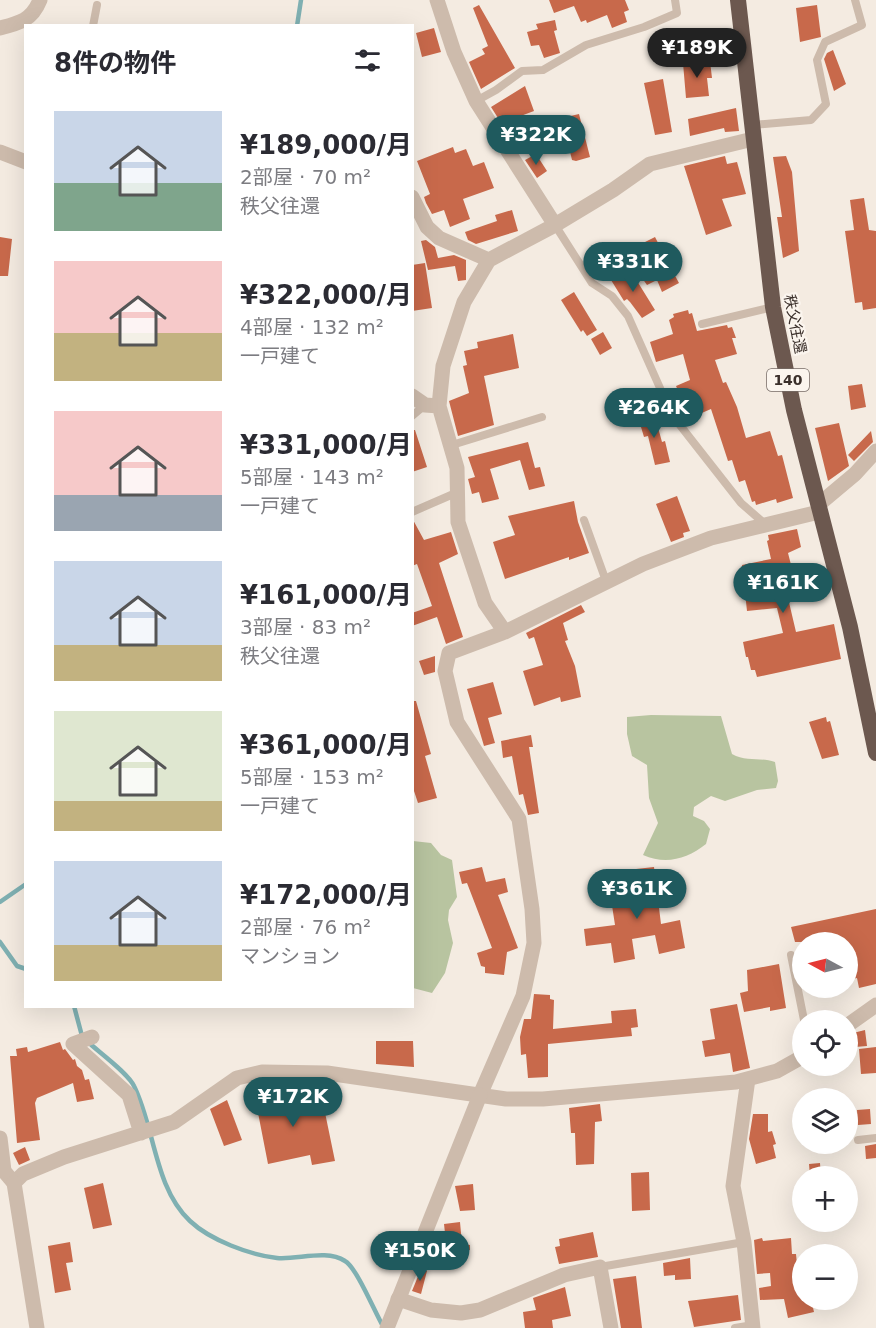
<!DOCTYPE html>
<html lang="ja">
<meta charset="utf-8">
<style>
:root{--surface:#fff;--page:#f7f7f7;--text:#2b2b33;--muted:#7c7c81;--accent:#1f5a5e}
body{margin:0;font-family:"DejaVu Sans","Noto Sans JP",sans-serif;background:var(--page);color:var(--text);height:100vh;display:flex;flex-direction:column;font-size:22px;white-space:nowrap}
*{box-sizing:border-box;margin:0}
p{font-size:20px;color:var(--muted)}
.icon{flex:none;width:33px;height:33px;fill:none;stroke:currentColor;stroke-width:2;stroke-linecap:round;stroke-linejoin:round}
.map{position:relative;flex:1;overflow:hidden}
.sheet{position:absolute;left:24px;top:24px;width:390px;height:984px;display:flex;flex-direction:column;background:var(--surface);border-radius:0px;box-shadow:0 6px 24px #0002}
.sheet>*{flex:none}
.needle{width:39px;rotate:277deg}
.buttons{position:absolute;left:792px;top:932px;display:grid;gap:12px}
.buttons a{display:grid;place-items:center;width:66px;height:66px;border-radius:50%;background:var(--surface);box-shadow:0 6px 24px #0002;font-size:30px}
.price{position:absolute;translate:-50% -51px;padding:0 14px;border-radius:21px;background:var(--accent);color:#fff;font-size:20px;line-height:39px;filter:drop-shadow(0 2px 3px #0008)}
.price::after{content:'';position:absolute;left:50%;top:36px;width:18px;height:14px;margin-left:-9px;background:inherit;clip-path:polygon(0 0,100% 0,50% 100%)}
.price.on{background:#222;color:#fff}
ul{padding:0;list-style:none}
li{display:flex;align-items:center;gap:18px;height:150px;padding:0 30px}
li span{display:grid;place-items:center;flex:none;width:168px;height:120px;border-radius:0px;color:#555}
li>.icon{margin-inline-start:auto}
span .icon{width:72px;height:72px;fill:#fffc;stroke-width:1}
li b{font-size:26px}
h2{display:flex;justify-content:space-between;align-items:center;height:72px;padding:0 30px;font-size:26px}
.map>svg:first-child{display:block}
</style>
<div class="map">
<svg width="876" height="1328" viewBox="0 0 876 1328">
<rect width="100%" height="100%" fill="#f4ebe1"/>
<!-- green -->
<path fill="#b8c4a0" d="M651 715 721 716 732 754C746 762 760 757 775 762L778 781 776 788 757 790 725 801 711 796 694 807 693 816 704 821 710 829 706 844C687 859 666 865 643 855L658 823 649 798 647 765 632 756 627 734V717Z
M413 841 431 843 441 855 452 860 457 897 449 910 448 920 453 943 445 973 432 993 413 988Z"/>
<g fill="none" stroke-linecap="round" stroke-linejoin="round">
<!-- stream -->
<path stroke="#7fb0b2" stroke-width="4.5" d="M297 26 301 0
M0 902 26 884
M0 942 17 966 26 969
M74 1006 82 1036
M88 1042C100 1053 128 1073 134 1086 155 1128 154 1187 190 1221 210 1240 250 1255 277 1258 298 1260 326 1249 345 1261 357 1268 375 1313 384 1328"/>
</g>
<!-- building -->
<path fill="#c8694b" d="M549 0H625L629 10 624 12 627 22 612 28 607 15 587 23 586 20 581 22 574 6 554 13Z
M479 5 515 68 481 89 469 62 485 54 482 49 488 46 473 8Z
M817 5 821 37 800 42 796 8Z
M555 20 557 30 554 31 560 53 544 58 539 45 531 46 527 32 538 29 536 24Z
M434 28 441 52 422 57 416 33Z
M833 50 846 84 834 91 824 59 827 53Z
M710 61 712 78H707L709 96 686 98 683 63Z
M663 79 672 132 655 135 644 83Z
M525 86 534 111 518 117 520 120 505 129 491 107Z
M736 108 739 131 725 132 724 128 690 136 688 119Z
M579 114 590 157 576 161 572 160 562 118Z
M453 147 455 153 466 149 473 166 484 162 494 188 463 199 470 219 450 227 444 210 432 214 426 203 424 197 430 194 417 161Z
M536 154 547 171 537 178 525 160Z
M725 156 727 164 737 162 746 194 722 199 732 226 706 235 684 166Z
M786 156 792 172 799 251 783 258 777 217H782L773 157Z
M864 198 869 230 876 231V308L863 310 862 302 855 303 845 231 854 230 850 200Z
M512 210 518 231 476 244 468 240 465 232 497 221 495 215Z
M0 237 12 239 8 276H0Z
M655 237 668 262 670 260 676 270 673 272 679 283 662 292 657 280 647 285 642 278 653 271 641 244Z
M426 240 435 247 438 258 454 255 466 260V280L458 281 455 266 428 270 421 241Z
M425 263 432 308 412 311V265Z
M629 268 655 310 642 318 630 302 627 299 624 301 611 280Z
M574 292 597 330 587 336 583 330 581 332 561 300Z
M688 310 689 314 692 313 697 331 727 325 728 328 732 327 736 338H732L737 354 715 360 723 383 726 382 737 407 746 438 770 431 778 456 782 455 793 498 777 503 776 499 756 505 755 501 752 502 745 480 739 482 732 460 728 461 711 409 690 418 676 386 690 380 683 354 656 362 650 342 673 334 669 320 674 317 673 314Z
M603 332 612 348 600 355 591 339Z
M513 334 519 368 484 376 494 425 458 436 449 401 469 393 463 366 467 365 464 351 478 348 477 342Z
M862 384 866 407 851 410 848 386Z
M654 413 662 442 665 441 670 462 655 465 648 436 644 437 638 417Z
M839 423 849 466 828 481 815 428Z
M412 430H415L427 467 412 472Z
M871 431 873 442 854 461 848 455Z
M528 442 535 468 540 467 545 486 529 490 520 460 490 469 499 499 482 503 479 492 472 494 468 479 475 477 468 457Z
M677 496 690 531 683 533 684 537 671 542 656 504Z
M574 501 578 522 589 553 569 560V557L505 579 493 542 515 535 508 516Z
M412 518 424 540 451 532 458 554 439 563 463 637 446 644 437 617 412 626V613L432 606 417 564 412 566Z
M797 529 801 547 788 553 799 596 788 598 796 632 834 624 841 659 757 677 755 670H751L748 657H746L743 642 783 633 777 608 747 611 742 565 771 559 767 541 769 540 768 535Z
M581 605 585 612 563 623 568 640 565 641 575 666 581 697 561 702 560 697 534 706 523 671 543 665 534 637 529 639 526 633Z
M435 656V672L424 675 419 661Z
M493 682 502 714 488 718 495 743 484 746 467 689Z
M412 701H416L431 754 425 756 437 798 418 803 412 785Z
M826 717 827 722 830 721 839 755 822 759 809 722Z
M531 735 533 747H529L539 813 528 815 523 794 519 795 512 756 503 758 501 741Z
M482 867 486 882 505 878 508 892 498 895 518 948 507 952 504 975 485 973V967L481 966 477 953 492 948 467 883 462 884 459 872Z
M654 867 661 924 680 920 685 948 659 954 655 935 632 939 635 959 614 963 611 943 586 946 584 929 615 925 611 899 629 896 627 870Z
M876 909V984L859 988 857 978 848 980V942H795L791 927Z
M779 964 786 1008 770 1011V1007L744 1012 740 993 748 991 747 970Z
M534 994 550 995V999L554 1000 553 1029 612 1023 611 1011 636 1009 638 1027 631 1028 632 1036 548 1044V1077L528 1078 526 1054 521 1055 520 1037 524 1019H531Z
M737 1004 750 1068 733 1072 730 1053 705 1057 702 1041 715 1039 710 1009Z
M865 1030 867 1046 855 1047 853 1033Z
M376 1041H413L414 1067 376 1064Z
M60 1042 63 1050 65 1049 73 1060 75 1059 77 1066 82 1070 85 1080 89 1079 94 1099 77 1102 73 1083 37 1098 35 1103 40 1140 17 1143 10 1056H17L16 1049 27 1047 28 1052Z
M876 1047V1073L861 1074 859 1049Z
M277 1083 281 1106 322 1098 335 1161 312 1165 310 1155 268 1164 253 1087Z
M227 1100 242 1140 224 1146 210 1109Z
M600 1104 602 1121 595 1122 594 1164 576 1165 575 1133H571L569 1108Z
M870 1109 871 1124 858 1125 857 1110Z
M753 1114H768V1132L772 1131 776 1144 773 1145 776 1158 756 1164 749 1139Z
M876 1144V1158L866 1159 865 1146Z
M25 1147 30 1160 19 1165 13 1153Z
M820 1163 821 1176H810L809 1164Z
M649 1172 650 1210 632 1211 631 1173Z
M103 1183 112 1225 93 1229 84 1188Z
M473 1184 475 1210 460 1211 455 1186Z
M460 1222 462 1244 470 1245V1250L427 1253 432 1241 446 1242 444 1224Z
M593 1232 598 1257 559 1264 555 1247 560 1246 559 1239Z
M762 1238 763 1241 791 1238 792 1254H796L799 1285 802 1284V1299H811L814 1312 788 1318 784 1299 760 1300 759 1288 771 1286 770 1273 757 1274 754 1240Z
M70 1242 73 1262 66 1263 71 1290 55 1293 48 1246Z
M690 1258 691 1279 675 1280V1275L664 1276 663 1263Z
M421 1269 427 1271 421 1294 412 1291Z
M636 1276 642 1328H621L613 1279Z
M565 1287 571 1316 552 1320 553 1328H525L523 1312 536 1310 533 1298Z
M738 1295 741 1320 694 1327 688 1301Z"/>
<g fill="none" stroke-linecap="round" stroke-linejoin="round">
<!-- service -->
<path stroke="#cdbbac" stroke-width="8" d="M93 26 97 5
M476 101 496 90 522 71 543 70 586 45 644 27 677 13 675 0
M752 125 811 120 826 104 817 60 825 42 862 25 855 0
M555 225 592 283 612 296 628 316 672 415 741 503 765 524
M702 324 773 307
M412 416 425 405
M452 445 542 417
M412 512 458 492
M584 520 606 581
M791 955 804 1020
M858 1140 876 1138
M600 1267 744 1242
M735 1328 753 1325"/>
<!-- minor -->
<path stroke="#cdbbac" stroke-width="15" d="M437 0 454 52 476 101 555 225
M0 152 26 162
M412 197 427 227 439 238 489 260
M412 396 425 405 439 406
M818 505 855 474 876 451
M505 632 485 603 458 522 457 468 439 406 443 366 464 302 489 260 555 225 613 190 650 164 753 139
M848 1025 876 1005
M92 1037 73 1044 129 1095 141 1133
M748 1079 733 1186 744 1242 753 1328
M480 1095 523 996 534 943 532 909 519 819 457 722 445 671 449 653 505 632 643 564 711 538 819 512
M0 1138 4 1171 14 1183 23 1174 64 1157 174 1122 237 1078 262 1072 327 1073 506 1099H543L736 1082 777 1071 802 1057
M398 1299 431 1310 461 1313 480 1310 564 1275 600 1267 611 1328"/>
<!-- tertiary -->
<path stroke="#cdbbac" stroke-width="15" d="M0 28C20 23 32 20 40 0
M14 1183 37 1328
M387 1328 480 1095"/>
<!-- trunk -->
<path stroke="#6c584f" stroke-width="16" d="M738 0 773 307 794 410 850 627 876 753"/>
</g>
<g text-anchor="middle" stroke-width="4.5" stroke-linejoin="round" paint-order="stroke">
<!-- shield labels -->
<rect fill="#fbf5ee" stroke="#756b66" stroke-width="1.5" x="767" y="369" width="42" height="22" rx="4.5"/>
<g font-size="14" font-weight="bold" fill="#3b302b">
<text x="788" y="385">140</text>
</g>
<!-- street labels -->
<g font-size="15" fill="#3b302b" stroke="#fbf5ee">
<text transform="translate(795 324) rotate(79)" y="5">秩父往還</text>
</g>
</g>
</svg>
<div class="buttons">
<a><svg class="needle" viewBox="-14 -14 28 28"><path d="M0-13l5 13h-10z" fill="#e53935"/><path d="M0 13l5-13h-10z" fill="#7c7c81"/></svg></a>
<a><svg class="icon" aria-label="locate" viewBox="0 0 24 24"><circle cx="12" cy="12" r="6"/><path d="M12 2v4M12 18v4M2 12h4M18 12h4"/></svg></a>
<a><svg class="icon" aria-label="layers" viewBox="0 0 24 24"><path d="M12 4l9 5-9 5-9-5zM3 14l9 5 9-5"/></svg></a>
<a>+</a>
<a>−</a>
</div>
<b class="price on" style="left:697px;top:79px">¥189K</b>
<b class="price" style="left:536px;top:166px">¥322K</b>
<b class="price" style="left:633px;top:293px">¥331K</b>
<b class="price" style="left:654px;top:439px">¥264K</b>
<b class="price" style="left:783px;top:614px">¥161K</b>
<b class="price" style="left:637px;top:920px">¥361K</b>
<b class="price" style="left:293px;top:1128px">¥172K</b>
<b class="price" style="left:420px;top:1282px">¥150K</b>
<section class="sheet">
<h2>8件の物件<svg class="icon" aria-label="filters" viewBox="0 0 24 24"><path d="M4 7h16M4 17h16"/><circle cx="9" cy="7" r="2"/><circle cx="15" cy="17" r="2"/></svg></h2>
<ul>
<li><span style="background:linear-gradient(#c9d6e8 60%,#7fa58c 0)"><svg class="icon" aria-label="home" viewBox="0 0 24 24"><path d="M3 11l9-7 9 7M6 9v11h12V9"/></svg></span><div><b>¥189,000/月</b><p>2部屋 · 70 m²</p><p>秩父往還</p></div></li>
<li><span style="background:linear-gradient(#f6c9c9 60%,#c2b280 0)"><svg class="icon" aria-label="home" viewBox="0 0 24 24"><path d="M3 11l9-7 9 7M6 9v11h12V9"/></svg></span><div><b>¥322,000/月</b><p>4部屋 · 132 m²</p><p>一戸建て</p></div></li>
<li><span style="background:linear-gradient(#f6c9c9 70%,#9aa5b1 0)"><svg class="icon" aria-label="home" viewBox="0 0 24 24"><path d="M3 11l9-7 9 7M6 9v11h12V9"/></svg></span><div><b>¥331,000/月</b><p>5部屋 · 143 m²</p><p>一戸建て</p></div></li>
<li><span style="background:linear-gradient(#c9d6e8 70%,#c2b280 0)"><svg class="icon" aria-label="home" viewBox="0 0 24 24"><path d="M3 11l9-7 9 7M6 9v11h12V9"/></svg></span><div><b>¥161,000/月</b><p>3部屋 · 83 m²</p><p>秩父往還</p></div></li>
<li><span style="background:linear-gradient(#dfe7d0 75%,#c2b280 0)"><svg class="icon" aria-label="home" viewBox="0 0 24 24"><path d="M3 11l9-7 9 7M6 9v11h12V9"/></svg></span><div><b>¥361,000/月</b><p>5部屋 · 153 m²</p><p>一戸建て</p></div></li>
<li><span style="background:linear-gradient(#c9d6e8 70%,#c2b280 0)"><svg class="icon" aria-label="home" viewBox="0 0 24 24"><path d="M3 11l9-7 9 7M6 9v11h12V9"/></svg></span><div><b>¥172,000/月</b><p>2部屋 · 76 m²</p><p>マンション</p></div></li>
</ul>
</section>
</div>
